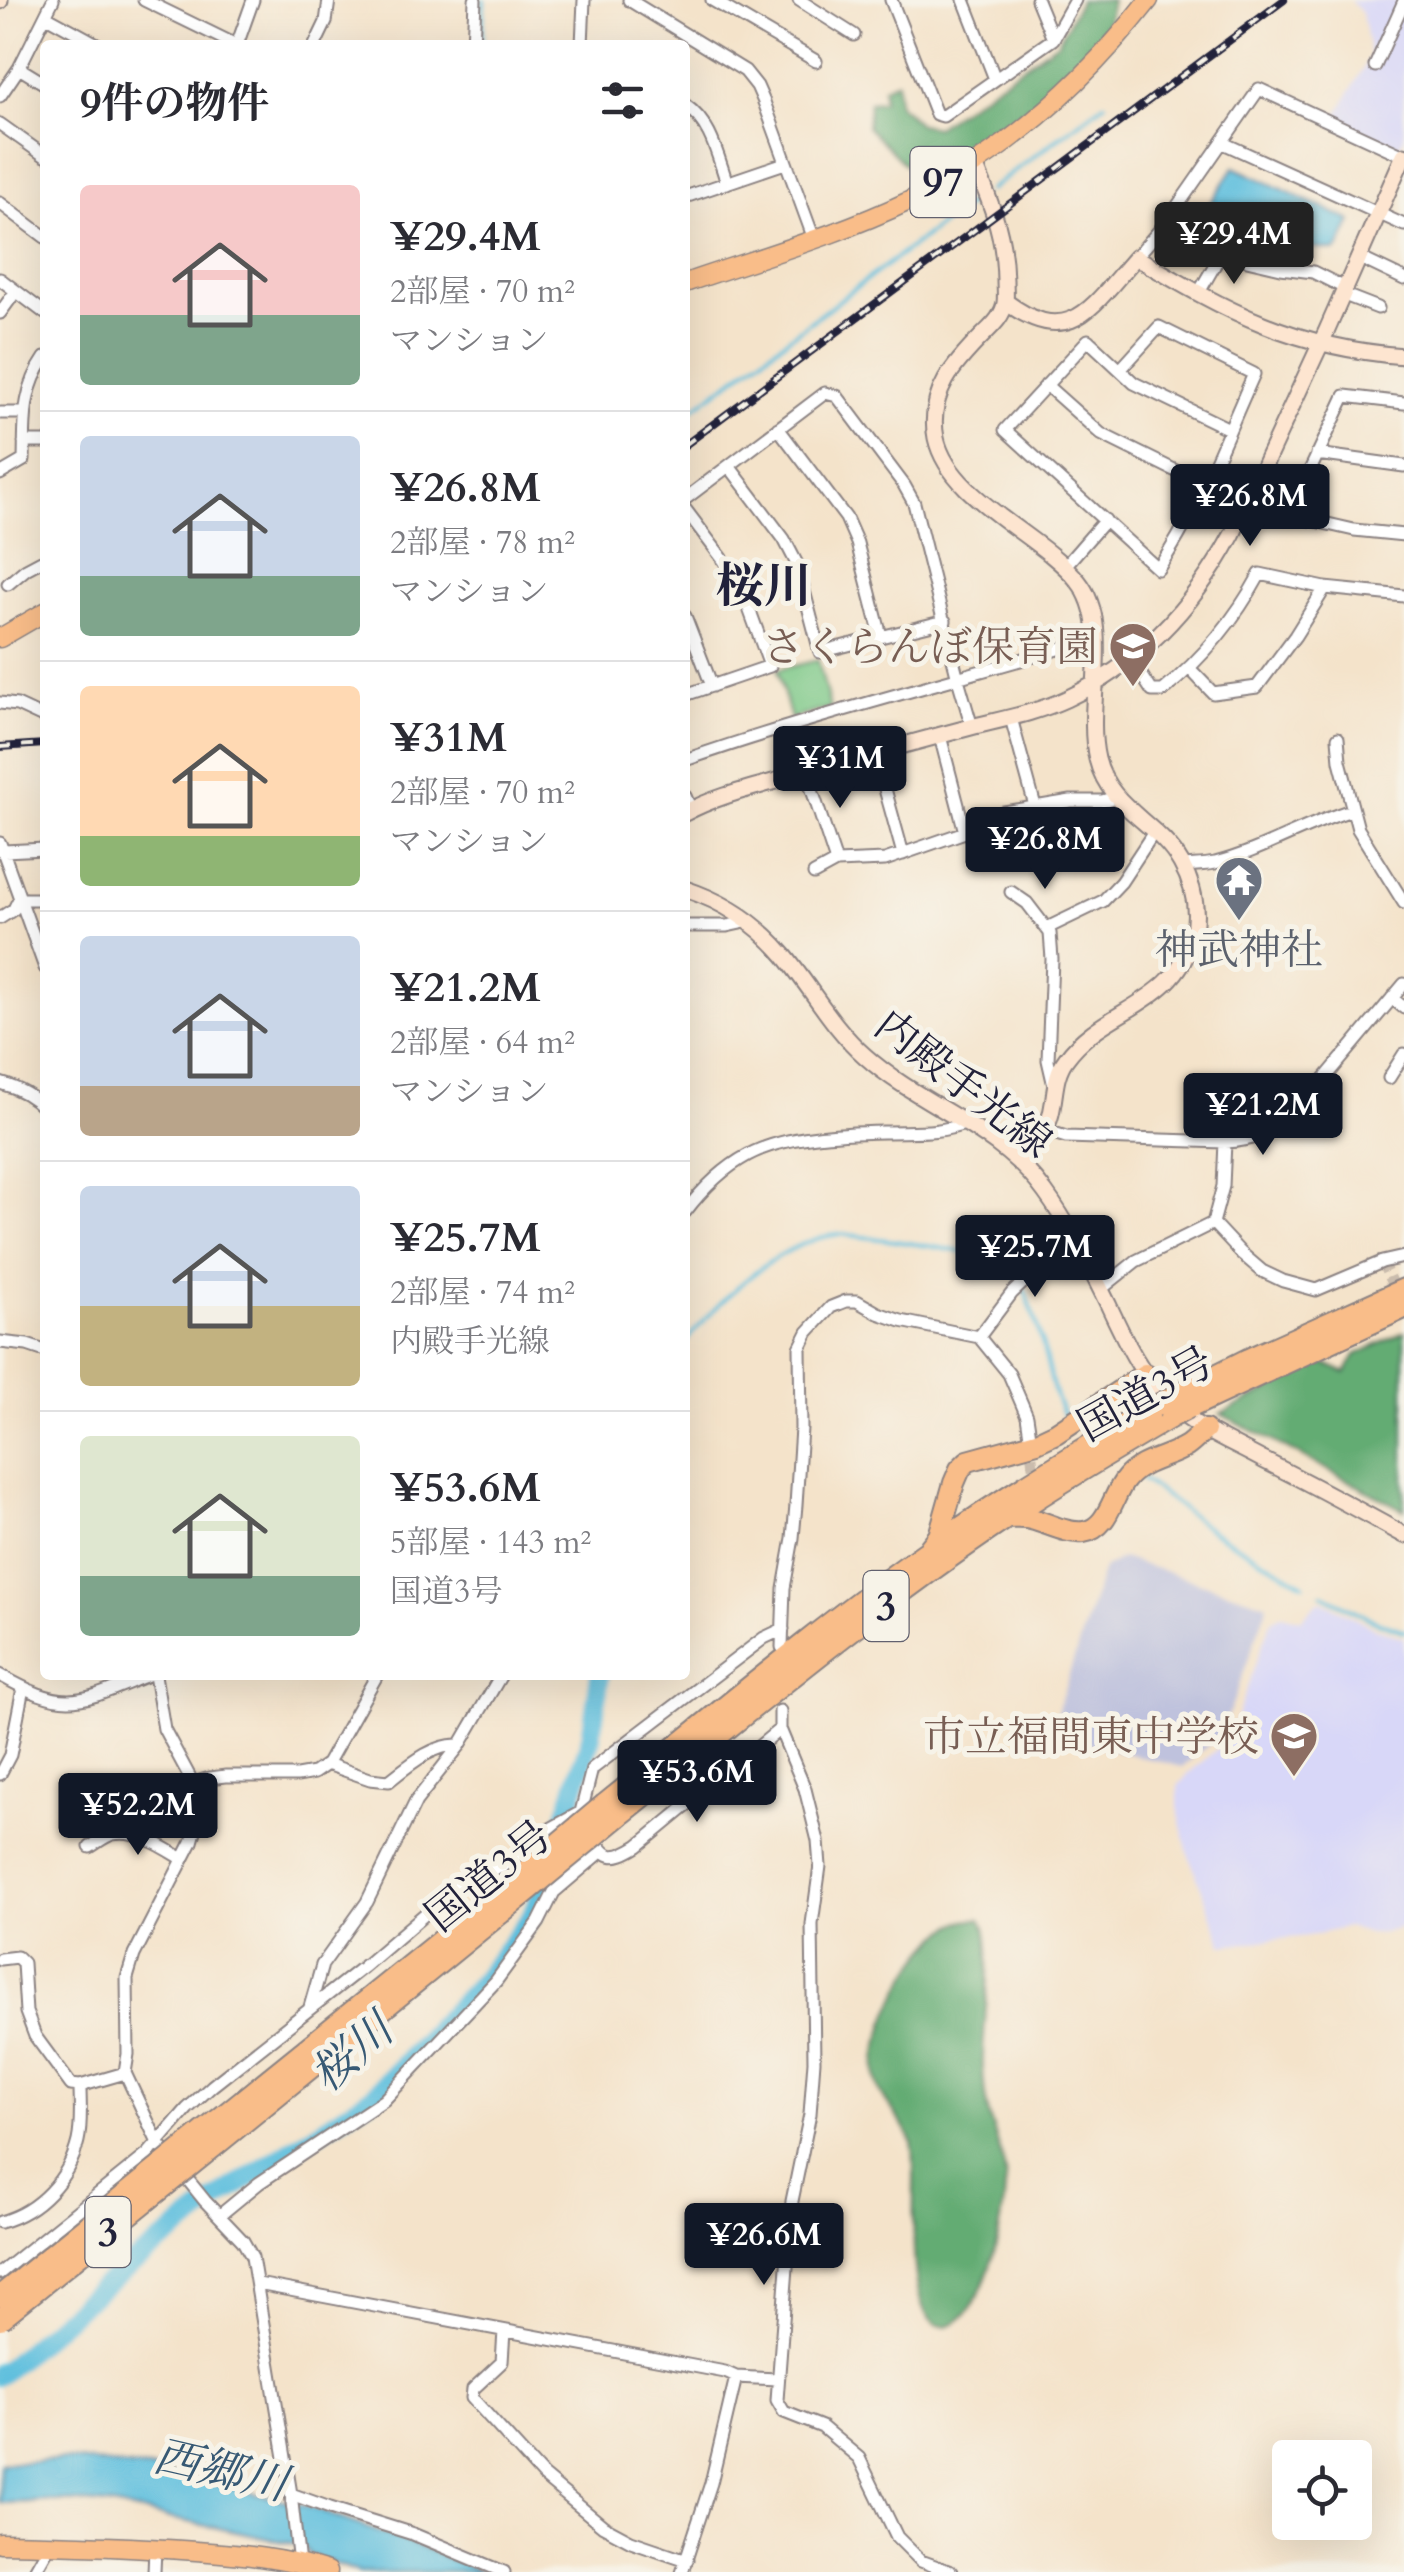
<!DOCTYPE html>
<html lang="ja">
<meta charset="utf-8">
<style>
:root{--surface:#fff;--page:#f7f7f7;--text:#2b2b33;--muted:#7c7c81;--line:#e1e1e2;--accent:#111827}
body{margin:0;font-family:Cardo,"Noto Serif JP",serif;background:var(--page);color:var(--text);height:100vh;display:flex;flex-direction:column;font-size:38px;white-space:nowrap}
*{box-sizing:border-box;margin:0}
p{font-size:32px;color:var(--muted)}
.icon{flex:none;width:55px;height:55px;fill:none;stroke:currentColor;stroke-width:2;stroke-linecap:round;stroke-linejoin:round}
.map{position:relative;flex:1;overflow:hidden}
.details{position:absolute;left:40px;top:40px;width:650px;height:1640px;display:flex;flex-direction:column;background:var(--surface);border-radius:10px;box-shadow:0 10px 40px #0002}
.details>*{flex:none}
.buttons{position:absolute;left:1272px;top:2440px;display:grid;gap:20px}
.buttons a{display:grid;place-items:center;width:100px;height:100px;border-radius:10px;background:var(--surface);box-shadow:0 10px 40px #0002;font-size:50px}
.price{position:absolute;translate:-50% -85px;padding:0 22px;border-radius:10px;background:var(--accent);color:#fff;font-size:32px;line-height:65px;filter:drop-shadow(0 2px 5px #0008)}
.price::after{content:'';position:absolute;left:50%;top:60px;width:30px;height:22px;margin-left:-15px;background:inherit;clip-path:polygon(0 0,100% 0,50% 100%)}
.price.selected{background:#222;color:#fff}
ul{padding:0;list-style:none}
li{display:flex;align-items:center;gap:30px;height:250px;padding:0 40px}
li+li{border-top:2px solid var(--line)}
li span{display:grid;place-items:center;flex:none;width:280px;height:200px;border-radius:10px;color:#555}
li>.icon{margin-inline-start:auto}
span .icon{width:120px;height:120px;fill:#fffc;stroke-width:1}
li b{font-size:42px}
h2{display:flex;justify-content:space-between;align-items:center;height:120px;padding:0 40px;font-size:42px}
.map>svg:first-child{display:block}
</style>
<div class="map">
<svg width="1404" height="2572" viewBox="0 0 1404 2572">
<rect width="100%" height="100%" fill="#f7f3e8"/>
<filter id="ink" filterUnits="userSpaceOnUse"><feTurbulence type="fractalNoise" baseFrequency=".01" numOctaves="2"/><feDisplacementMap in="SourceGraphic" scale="20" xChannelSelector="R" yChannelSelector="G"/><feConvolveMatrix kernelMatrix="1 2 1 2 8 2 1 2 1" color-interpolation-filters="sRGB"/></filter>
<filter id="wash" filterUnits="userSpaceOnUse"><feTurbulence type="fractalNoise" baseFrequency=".0048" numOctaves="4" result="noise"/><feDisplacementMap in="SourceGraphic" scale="40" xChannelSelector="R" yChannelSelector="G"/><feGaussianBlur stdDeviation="2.25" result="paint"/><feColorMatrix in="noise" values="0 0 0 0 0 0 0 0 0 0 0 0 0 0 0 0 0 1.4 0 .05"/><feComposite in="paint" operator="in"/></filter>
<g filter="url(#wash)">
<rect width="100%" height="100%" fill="#f4e3ca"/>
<!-- built -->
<path fill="#d8d7f8" d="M1350 0H1404V137L1400 145 1396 147 1335 119 1370 56 1362 14Z
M1320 1600 1373 1627 1404 1638V1927L1383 1933 1368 1934 1348 1927 1308 1936 1223 1945 1187 1851 1178 1807V1786L1190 1772 1229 1739 1271 1620 1283 1614 1301 1619Z"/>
<!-- industrial -->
<path fill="#bfc2dd" d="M1122 1558 1268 1604 1223 1730 1219 1736 1182 1767 1054 1735 1059 1705 1103 1569Z"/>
<!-- green -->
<path fill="#7ac786" stroke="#4e7460" stroke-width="2.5" d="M818 660 830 708 791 719 777 670Z"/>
<!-- forest -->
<path fill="#63ac73" stroke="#426757" stroke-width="2.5" d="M1080 0H1112C1109 14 1106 32 1097 44 1092 52 1082 59 1075 66 1030 112 976 147 918 178L867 127 869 102 883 101V87L897 81 898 104 919 124 936 127 1058 42Z
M1404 1332V1510L1221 1414 1323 1363 1346 1373 1356 1355Z
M981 1919C997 1938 981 2038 983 2069 984 2081 984 2094 987 2106 991 2128 1002 2150 1005 2172 1008 2207 987 2322 945 2326 904 2330 915 2200 914 2173 914 2164 914 2152 912 2143 904 2118 880 2104 876 2077 870 2033 921 1932 966 1920 969 1919 978 1919 981 1919Z"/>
<!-- water -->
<path fill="#5fbfde" stroke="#40708c" stroke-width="2.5" d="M1234 167 1352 221 1340 247 1336 251 1282 244 1202 216Z
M68 2460 148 2469 300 2504 413 2544 482 2572H359L310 2555 303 2546 107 2505 60 2501 0 2503V2463Z"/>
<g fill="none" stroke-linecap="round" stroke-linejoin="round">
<!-- stream -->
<path stroke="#5fbfde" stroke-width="4" d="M482 45 484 0
M989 190 1105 103
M685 415 981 195
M685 1342C723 1297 780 1239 842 1234 875 1239 986 1250 1008 1268 1027 1283 1033 1315 1040 1337 1049 1363 1051 1395 1066 1418
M1142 1479 1212 1531 1304 1584
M1322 1594 1371 1619 1404 1631"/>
<!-- river -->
<path stroke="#5fbfde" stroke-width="20" d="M559 1837 591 1737 600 1675
M0 2375 93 2294 229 2191 373 2096 483 1980 532 1916 549 1870"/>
</g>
</g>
<g filter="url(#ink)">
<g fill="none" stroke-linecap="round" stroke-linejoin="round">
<!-- street-tunnel -->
<path stroke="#cabcad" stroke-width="11" stroke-dasharray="11 5.5" stroke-linecap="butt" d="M1382 1262 1397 1295
M1030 1440 1040 1526"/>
<!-- street casing -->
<g stroke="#8b8282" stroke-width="15">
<path id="street" d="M144 0 236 45
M629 0 745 71 757 86 764 102 814 239
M712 0 816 61
M799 0 854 35
M891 0 936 114 943 116 1053 39 1075 0
M964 0 995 79
M1037 0 1053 39
M46 16 99 45
M237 45 253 0
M315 45 326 22 329 0
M473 45 475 0
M582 45 584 0
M1375 66 1404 1
M19 68 45 84
M0 96 19 68 53 0
M685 105C711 123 717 154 727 183
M0 124 45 156
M1223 143 1404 225
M685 197 785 163
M0 203 45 237
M1136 257 1165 224 1259 89 1404 156
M1358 257 1404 279
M0 279 45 313
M1198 294 1221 254 1281 268 1313 272 1345 288
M1342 294 1378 308
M0 313 16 291
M1120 370 1159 327 1254 374C1224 440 1199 509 1158 569L1005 430 1088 340 1134 383 1229 429
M1046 385 1101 434 1245 505 1354 530 1404 535
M0 413H25
M778 428 846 518 857 543 881 636
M24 442H45
M1317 454 1404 466
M729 466 784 539 797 564 820 652 945 621
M0 474 24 460C25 421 22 391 45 358
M685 499 825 393 837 396 904 485 914 503 958 679 972 727
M685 509 731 570 743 592 770 666 685 695
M1288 517 1345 396 1404 403
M1065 566 1105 520
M8 584 26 569 41 561
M685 616 712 686
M1131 659 1152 691H1163C1203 658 1235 620 1260 574L1325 588 1404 596
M1190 669 1213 693 1257 687 1295 636 1325 588
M0 703 17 705 45 718
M1011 718 1035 806
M940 736 965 832
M1338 738 1340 761 1358 829 1404 903
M875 753 903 854
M685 760C820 713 959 679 1096 638
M806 772 836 862
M685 796 691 810
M0 843 45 968
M4 851 45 849
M1183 866C1194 865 1205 865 1215 863 1262 851 1305 824 1352 810
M814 874 836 862 885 860 965 832 1004 812 1071 801H1102L1116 797
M1011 892 1027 903 1050 933 1052 959 1048 1060 1054 1086
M0 918 14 909 19 899H45
M685 926H727L750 921
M1047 928 1103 901 1121 882 1154 832
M1392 998 1404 1008
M1389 1078 1404 1054
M0 1083C18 1088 32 1095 45 1109
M1044 1130 1066 1137 1225 1142C1254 1141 1273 1133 1295 1114L1404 984
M685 1212C701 1191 724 1168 748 1155 785 1135 842 1133 884 1132 915 1131 938 1134 967 1123
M1213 1223 1241 1253 1262 1271 1283 1281 1316 1290 1382 1262 1404 1257
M1100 1290 1136 1261 1213 1223 1223 1186 1225 1142
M979 1337 1012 1293 1029 1277 1055 1264 1079 1248
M0 1342 27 1345 45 1351
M782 1647 784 1588 793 1538 796 1505 801 1428 800 1348 808 1332 831 1307 846 1301H857L878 1313 901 1321 979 1337 1009 1374 1027 1416 1030 1436
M0 1675C68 1714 80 1702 148 1675
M155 1675 164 1729 193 1783 198 1821 192 1842 134 1955 127 1978 128 2054 125 2073 158 2143 205 2201 243 2241 252 2257 291 2494 299 2564
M780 1711V1729L805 1789 818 1841 820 1866 812 1924 814 2061 810 2114 792 2201 777 2400 784 2412 822 2427 859 2458 897 2537 921 2561 951 2572
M327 1764 370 1779 389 1781C408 1766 434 1743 460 1745
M0 1774 10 1755 23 1688
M193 1783 210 1778 226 1776H297L314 1773 327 1764 377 1675
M583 1817 581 1812 592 1769 764 1638 783 1629
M592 1833C605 1859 612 1862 638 1846L780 1729
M90 1847C97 1843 105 1836 113 1834 137 1829 163 1847 183 1859
M0 1959 17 1957 23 1963 26 2012 35 2036 71 2085 80 2086 125 2073
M310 2007 322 1965 367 1902 416 1801 460 1745 501 1675
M220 2215 259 2183 384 2100 496 1981 539 1922 554 1892 601 1852
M0 2222C38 2212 69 2179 78 2141 82 2124 80 2104 80 2086
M0 2273 148 2154 187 2109 212 2086 363 1967 466 1879 505 1866 550 1829 581 1812
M258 2284 725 2372 736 2377 777 2379
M504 2331 502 2362 473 2389 472 2398 543 2476 603 2526 631 2541 687 2560
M291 2494 330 2508 413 2534 504 2572
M34 2572 50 2544
M154 2572 155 2548
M682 2572 711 2483 736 2377"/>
</g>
<!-- secondary casing -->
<g stroke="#8b8282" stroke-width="19">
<path id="secondary" d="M0 1V0
M975 164C992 207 1004 232 1005 280 1005 288 1006 296 1005 303 1003 316 993 325 984 334 955 363 927 393 936 438 949 499 1040 534 1078 581 1114 625 1084 705 1097 759 1109 809 1158 822 1181 863 1194 886 1199 910 1193 936 1176 1006 1102 1008 1066 1059 1050 1080 1058 1109 1044 1131 1037 1141 1026 1150 1018 1159
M1006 302C1072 351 1093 304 1136 257 1227 312 1296 348 1404 356
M685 813C718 795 757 787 794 776 852 759 911 743 971 727 1003 719 1036 713 1066 699 1140 664 1194 606 1232 535L1327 330 1404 155
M685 889C725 902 757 923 784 955 812 989 832 1027 865 1056 922 1107 998 1127 1045 1192 1070 1226 1089 1266 1108 1304 1125 1340 1142 1378 1172 1406 1199 1430 1232 1443 1263 1460 1311 1484 1357 1509 1404 1535"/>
</g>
<!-- primary casing -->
<g stroke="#8b8282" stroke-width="21">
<path id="primary" d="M685 283C760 257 838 235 909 201 1005 155 1084 83 1149 0
M0 638 45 612
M0 2543C65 2544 130 2546 196 2551 240 2554 284 2558 327 2572"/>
</g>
<!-- highway casing -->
<g stroke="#8b8282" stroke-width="24">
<path id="highway" d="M1176 1395 1248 1359 1404 1289
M1189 1408 1404 1308
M1007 1518C1015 1518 1023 1517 1031 1519 1048 1523 1066 1534 1084 1532 1109 1528 1112 1495 1126 1479 1141 1460 1168 1458 1187 1446 1193 1442 1199 1435 1205 1430
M930 1547 939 1536 954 1483 960 1469 968 1461 1037 1442 1056 1433 1145 1374
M605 1804C710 1720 813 1632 923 1554 997 1501 1075 1453 1154 1407
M618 1817C745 1715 871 1609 1007 1518 1060 1483 1115 1450 1170 1418
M204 2131 494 1897
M216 2145 501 1913"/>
</g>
<!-- street -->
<use href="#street" stroke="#fff" stroke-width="11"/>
<!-- secondary -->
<use href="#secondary" stroke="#fde5d0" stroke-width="15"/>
<!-- primary -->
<use href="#primary" stroke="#f9bd89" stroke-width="18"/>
<!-- highway -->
<use href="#highway" stroke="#f9bd89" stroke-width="20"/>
<!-- rail casing -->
<g stroke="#22223b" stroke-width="8">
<path id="rail" d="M685 445 1284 0
M0 747 45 744"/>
</g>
<!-- rail -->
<use href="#rail" stroke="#f7f3e8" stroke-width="4" stroke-dasharray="11" stroke-linecap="butt"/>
<!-- highway-bridge casing -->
<g stroke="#8b8282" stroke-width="24" stroke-linecap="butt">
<path id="highway-bridge" d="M1154 1407 1176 1395
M1170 1418 1189 1408
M494 1897 605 1804
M501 1913 618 1817
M0 2296 204 2131
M0 2319 216 2145"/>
</g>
<!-- highway-bridge -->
<use href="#highway-bridge" stroke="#f9bd89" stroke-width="20"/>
</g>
</g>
<!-- icons -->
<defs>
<g id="school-pin" transform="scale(2.5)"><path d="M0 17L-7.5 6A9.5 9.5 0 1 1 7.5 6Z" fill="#8d6e63" stroke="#f7f3e8"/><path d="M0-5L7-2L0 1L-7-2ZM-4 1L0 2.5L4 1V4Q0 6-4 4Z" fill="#fff"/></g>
<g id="temple-pin" transform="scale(2.5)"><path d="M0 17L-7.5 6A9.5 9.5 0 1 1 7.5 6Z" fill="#6b7280" stroke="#f7f3e8"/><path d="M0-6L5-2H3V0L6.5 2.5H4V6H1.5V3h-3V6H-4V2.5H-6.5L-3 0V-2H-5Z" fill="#fff"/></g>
</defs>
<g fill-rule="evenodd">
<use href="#school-pin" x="1133" y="646"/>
<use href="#temple-pin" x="1239" y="880"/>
<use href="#school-pin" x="1294" y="1736"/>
</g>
<g text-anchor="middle" stroke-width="10" stroke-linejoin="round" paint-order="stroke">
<!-- shield labels -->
<g fill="#f7f3e8" stroke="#62616f" stroke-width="2.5">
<rect x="910.5" y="147" width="65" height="70" rx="8"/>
<rect x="863.5" y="1571" width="45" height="70" rx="8"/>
<rect x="85.5" y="2197" width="45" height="70" rx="8"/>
</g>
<g font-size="40" font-weight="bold" fill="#22223b">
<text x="943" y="196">97</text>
<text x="886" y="1620">3</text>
<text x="108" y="2246">3</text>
</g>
<!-- education labels -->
<g font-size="42" fill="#785e54" stroke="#f7f3e8" text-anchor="end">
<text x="1098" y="661">さくらんぼ保育園</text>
<text x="1259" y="1751">市立福間東中学校</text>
</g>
<!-- worship labels -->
<g font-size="42" fill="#5b616d" stroke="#f7f3e8">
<text x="1239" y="964">神武神社</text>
</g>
<!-- street labels -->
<g font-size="42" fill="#22223b" stroke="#f7f3e8">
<text transform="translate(964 1083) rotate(38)" y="15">内殿手光線</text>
<text transform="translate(1145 1393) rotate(-29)" y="15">国道3号</text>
<text transform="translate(488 1875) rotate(-39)" y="15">国道3号</text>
</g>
<!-- water labels -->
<g font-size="45" font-style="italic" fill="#375974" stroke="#f7f3e8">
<text transform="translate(351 2052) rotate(-41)" y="16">桜川</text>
<text transform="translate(221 2469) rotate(13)" y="16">西郷川</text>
</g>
<!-- quarter labels -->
<g font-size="48" font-weight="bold" fill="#22223b" stroke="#f7f3e8">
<text x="764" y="602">桜川</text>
</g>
</g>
</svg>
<div class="buttons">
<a><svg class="icon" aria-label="locate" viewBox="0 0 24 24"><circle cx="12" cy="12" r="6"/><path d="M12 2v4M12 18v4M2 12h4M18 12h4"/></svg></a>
</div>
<b class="price selected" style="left:1234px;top:287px">¥29.4M</b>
<b class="price" style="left:1250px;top:549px">¥26.8M</b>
<b class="price" style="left:840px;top:811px">¥31M</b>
<b class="price" style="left:1045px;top:892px">¥26.8M</b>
<b class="price" style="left:1263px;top:1158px">¥21.2M</b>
<b class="price" style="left:1035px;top:1300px">¥25.7M</b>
<b class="price" style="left:697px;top:1825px">¥53.6M</b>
<b class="price" style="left:138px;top:1858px">¥52.2M</b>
<b class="price" style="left:764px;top:2288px">¥26.6M</b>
<section class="details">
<h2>9件の物件<svg class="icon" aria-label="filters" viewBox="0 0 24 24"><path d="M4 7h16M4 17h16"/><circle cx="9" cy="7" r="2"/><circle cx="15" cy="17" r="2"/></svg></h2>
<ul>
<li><span style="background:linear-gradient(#f6c9c9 65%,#7fa58c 0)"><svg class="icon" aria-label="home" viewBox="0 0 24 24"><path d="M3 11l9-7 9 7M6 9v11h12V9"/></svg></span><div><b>¥29.4M</b><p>2部屋 · 70 m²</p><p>マンション</p></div></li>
<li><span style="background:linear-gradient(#c9d6e8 70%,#7fa58c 0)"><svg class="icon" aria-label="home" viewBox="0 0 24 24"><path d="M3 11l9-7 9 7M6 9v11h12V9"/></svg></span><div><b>¥26.8M</b><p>2部屋 · 78 m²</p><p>マンション</p></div></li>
<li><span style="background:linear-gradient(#ffd9b3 75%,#8fb573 0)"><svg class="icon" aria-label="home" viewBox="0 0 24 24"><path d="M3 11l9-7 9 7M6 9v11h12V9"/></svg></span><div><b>¥31M</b><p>2部屋 · 70 m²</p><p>マンション</p></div></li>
<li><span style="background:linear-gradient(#c9d6e8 75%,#b9a48a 0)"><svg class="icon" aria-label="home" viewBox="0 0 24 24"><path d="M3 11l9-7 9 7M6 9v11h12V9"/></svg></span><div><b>¥21.2M</b><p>2部屋 · 64 m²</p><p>マンション</p></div></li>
<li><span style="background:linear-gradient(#c9d6e8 60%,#c2b280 0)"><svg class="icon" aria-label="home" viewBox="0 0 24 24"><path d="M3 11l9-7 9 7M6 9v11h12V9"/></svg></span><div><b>¥25.7M</b><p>2部屋 · 74 m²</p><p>内殿手光線</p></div></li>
<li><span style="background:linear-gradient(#dfe7d0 70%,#7fa58c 0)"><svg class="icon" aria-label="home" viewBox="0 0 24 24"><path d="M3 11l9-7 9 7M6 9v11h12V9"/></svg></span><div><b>¥53.6M</b><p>5部屋 · 143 m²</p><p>国道3号</p></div></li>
</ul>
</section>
</div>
